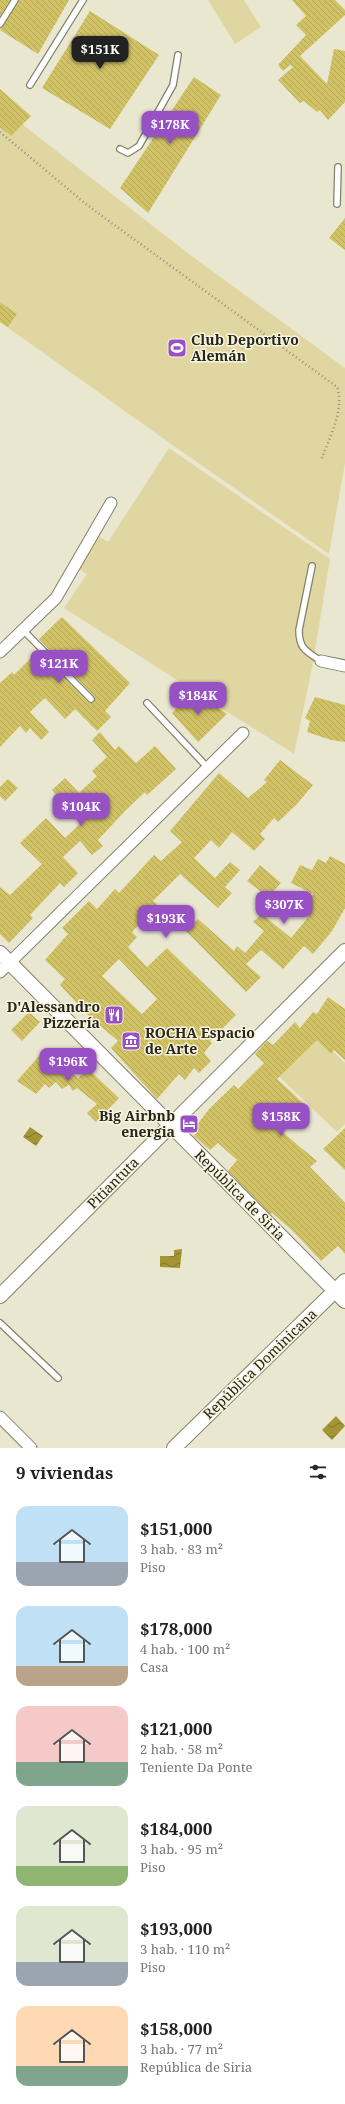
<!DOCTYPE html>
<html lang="es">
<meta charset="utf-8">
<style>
:root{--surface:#fff;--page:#f2f2f2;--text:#222;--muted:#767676;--accent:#9751c4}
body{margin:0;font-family:"Noto Serif",serif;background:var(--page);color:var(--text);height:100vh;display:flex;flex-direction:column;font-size:15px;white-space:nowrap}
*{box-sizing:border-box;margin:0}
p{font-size:13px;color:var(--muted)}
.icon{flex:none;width:22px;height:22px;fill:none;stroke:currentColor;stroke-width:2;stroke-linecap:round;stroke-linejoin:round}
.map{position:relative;height:1448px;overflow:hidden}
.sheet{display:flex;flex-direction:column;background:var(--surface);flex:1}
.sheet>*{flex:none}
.price{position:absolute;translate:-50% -34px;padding:0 9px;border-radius:8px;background:var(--accent);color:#fff;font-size:13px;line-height:26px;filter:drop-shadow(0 1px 2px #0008)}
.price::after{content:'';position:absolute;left:50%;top:24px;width:12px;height:9px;margin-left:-6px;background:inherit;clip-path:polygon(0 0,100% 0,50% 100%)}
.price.active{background:#222;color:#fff}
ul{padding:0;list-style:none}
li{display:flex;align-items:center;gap:12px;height:100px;padding:0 16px}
li span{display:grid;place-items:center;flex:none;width:112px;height:80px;border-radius:12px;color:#555}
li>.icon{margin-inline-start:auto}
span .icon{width:48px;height:48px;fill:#fffc;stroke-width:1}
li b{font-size:17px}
h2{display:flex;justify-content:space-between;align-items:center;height:48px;padding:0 16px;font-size:17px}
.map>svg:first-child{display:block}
</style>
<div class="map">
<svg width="345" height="1448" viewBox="0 0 345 1448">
<defs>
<pattern id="water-waves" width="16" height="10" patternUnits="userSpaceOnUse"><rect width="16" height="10" fill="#a39435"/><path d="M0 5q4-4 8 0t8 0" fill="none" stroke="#85792c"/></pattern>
<pattern id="building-back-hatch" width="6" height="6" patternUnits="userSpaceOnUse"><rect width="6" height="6" fill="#d1c266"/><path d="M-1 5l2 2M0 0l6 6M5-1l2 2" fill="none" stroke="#b3a758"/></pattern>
</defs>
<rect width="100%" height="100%" fill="#eae7d1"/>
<!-- grass -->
<path fill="#dfd6a1" d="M208 0H244L261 27 235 44Z
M0 107 189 254 345 368V463L329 554 171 444 0 322Z
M169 448 330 559 312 668 294 754 64 608 87 574 78 569 98 536 108 542Z
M305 1024 345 1063V1124L337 1132 266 1064Z"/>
<!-- water -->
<path fill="url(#water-waves)" d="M30 1127 43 1136 36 1146 23 1137Z
M182 1249 180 1268 160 1267V1256H174V1250Z
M336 1416 345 1426 332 1440 322 1430Z"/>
<!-- building -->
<path fill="url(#building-back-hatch)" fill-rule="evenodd" d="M0 0H10L0 16Z
M19 0H69L38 54 0 30Z
M292 0H335L345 10V15L300 56 327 84 334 49 345 51V102L328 120 320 110 317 112 304 101 300 103 278 80 293 67 290 65 283 71 278 65 306 35 296 25 306 16Z
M90 11 159 55 110 129 42 88Z
M194 77 221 95 148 213 120 188Z
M0 89 31 116 11 136 0 127Z
M345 218V250L329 238Z
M0 302 17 314 8 327 0 322Z
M62 617 130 683 105 711 111 717 97 731 75 709 65 719 45 698 30 712 49 732 41 740 30 728 26 733 20 726 0 747V683L12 672 14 675 38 651 88 702 92 703 95 700 94 696 39 639Z
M194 692 227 714 198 742 172 713Z
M315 697 345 705V742L331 740 307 732 310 721 305 718Z
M100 732 115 750 119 746 136 763 155 746 176 769 147 795 145 792 126 810 98 840 103 846 92 855 80 841 63 857 78 873 64 887 60 883 30 915 33 918 9 943 0 934V887L10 895 42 864 20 843 46 818 65 838 82 822 52 790 65 778 79 793 97 776 92 771 107 757 92 740Z
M280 760 313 785 297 804 278 822 274 818 260 834 265 839 254 851 232 832 219 848 211 840 194 858 215 878 230 862 240 870 225 887 232 893 218 908 180 874 153 901 157 904 132 932 137 937 128 947 147 967 167 948 236 1015 210 1041 212 1043 204 1053 211 1061 199 1073 194 1068 185 1080 179 1074 157 1099 111 1048 118 1041 88 1015 60 985 65 979 45 960 68 934 62 928 89 901 97 909 115 889 119 893 154 855 161 861 182 842 170 831 219 773 248 798 267 782 264 780ZM119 959 157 999 142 1014 102 976Z
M8 779 18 788 5 801 0 796V787Z
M330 856 345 864V908L332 931 313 954 304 946 283 969 261 950 246 964 261 977 246 992 186 931 198 919 234 951 237 946 245 953 264 931 253 922 262 914 291 938 310 915 306 912 313 894 291 883 300 865 312 870 318 859 326 863Z
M260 865 281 883 268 897 247 881Z
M328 997 345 1009V1060L334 1050 331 1054 317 1040 277 1079 306 1106 281 1131 317 1161 310 1167 345 1203V1254L338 1246 321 1261 293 1231 272 1213 270 1214 228 1171 237 1160 218 1143 210 1150 194 1136 197 1132 194 1129 209 1109 234 1085 238 1089 264 1063 255 1054 267 1041 273 1045 295 1022 300 1028 313 1012 317 1014Z
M29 1012 40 1022 22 1041 11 1030Z
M46 1048 62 1062 60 1065 78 1078 88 1069 119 1098 96 1122 87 1113 97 1104 77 1088 73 1091 69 1085 62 1089 56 1082 49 1088 45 1084 36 1094 17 1081Z
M345 1128V1170L323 1149Z"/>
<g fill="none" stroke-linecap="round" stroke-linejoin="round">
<!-- service casing -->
<g stroke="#83806c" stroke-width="8">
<path id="service" d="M0 24 15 0
M30 85 83 0
M120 149 128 153 139 146 173 85 178 55
M337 204 338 167
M312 566 299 630C299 649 306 651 321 661
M23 630 91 699
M147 703 208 768
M0 1323 58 1378"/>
</g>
<!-- minor casing -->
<g stroke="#83806c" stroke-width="13">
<path id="minor" d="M0 652 56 598 111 503
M321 661 345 666
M0 972 243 733
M0 1417 31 1448"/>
</g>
<!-- tertiary casing -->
<g stroke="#83806c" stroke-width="16">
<path id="tertiary" d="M0 953 345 1301
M0 1296 345 951
M174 1448 345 1281"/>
</g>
<!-- path -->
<path stroke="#929080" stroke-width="2.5" stroke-dasharray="1 3" stroke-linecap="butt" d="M0 132 87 205 337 387C345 409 329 439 321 460"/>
<!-- service -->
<use href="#service" stroke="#fff" stroke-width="5.5"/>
<!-- minor -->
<use href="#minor" stroke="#fff" stroke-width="11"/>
<!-- tertiary -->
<use href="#tertiary" stroke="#fff" stroke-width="14"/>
</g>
<!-- icons -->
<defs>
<g id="stadium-square" transform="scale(1)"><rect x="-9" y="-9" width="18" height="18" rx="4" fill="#9751c4" stroke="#f8f5de"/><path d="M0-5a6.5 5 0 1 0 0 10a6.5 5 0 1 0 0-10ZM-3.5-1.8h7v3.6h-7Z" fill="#fff"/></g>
<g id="restaurant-square" transform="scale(1)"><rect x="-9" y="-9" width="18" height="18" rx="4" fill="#9751c4" stroke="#f8f5de"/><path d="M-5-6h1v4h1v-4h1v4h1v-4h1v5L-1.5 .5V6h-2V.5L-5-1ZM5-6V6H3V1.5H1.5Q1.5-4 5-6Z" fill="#fff"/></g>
<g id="museum-square" transform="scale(1)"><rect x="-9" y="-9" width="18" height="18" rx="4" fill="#9751c4" stroke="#f8f5de"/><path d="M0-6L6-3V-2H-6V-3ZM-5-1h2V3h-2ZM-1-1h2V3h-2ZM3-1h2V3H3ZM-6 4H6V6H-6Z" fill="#fff"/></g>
<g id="hotel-square" transform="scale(1)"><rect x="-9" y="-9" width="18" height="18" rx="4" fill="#9751c4" stroke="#f8f5de"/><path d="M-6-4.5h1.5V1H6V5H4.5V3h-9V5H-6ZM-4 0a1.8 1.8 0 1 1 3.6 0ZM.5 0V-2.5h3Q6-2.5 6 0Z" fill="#fff"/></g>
</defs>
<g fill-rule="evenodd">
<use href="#stadium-square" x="177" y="348"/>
<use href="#restaurant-square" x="114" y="1015"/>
<use href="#museum-square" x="131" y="1041"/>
<use href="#hotel-square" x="189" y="1124"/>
</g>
<g text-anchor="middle" stroke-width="3" stroke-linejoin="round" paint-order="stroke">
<!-- poi labels -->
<g font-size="14" font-weight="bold" fill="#27251d" stroke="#f8f5de" text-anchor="start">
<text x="191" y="345">Club Deportivo<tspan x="191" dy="16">Alemán</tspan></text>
<text x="100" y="1012" text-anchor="end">D'Alessandro<tspan x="100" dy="16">Pizzería</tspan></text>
<text x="145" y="1038">ROCHA Espacio<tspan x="145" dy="16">de Arte</tspan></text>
<text x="175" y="1121" text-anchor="end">Big Airbnb<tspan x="175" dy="16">energia</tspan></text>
</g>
<!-- street labels -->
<g font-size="14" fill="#27251d" stroke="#f8f5de">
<text transform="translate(113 1183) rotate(-45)" y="5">Pitiantuta</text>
<text transform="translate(240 1195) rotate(45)" y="5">República de Siria</text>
<text transform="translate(260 1364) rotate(-44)" y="5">República Dominicana</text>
</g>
</g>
</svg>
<b class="price active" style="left:100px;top:70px">$151K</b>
<b class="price" style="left:170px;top:145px">$178K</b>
<b class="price" style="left:59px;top:684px">$121K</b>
<b class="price" style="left:198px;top:716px">$184K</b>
<b class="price" style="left:81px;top:827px">$104K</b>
<b class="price" style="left:284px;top:925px">$307K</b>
<b class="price" style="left:166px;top:939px">$193K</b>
<b class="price" style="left:68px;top:1082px">$196K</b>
<b class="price" style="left:281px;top:1137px">$158K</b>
</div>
<section class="sheet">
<h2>9 viviendas<svg class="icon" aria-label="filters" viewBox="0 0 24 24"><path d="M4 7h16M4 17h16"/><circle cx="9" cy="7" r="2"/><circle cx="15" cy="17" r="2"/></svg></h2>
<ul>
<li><span style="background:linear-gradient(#bfe0f5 70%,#9aa5b1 0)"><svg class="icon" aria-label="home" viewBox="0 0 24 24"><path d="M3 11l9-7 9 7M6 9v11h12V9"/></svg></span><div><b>$151,000</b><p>3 hab. · 83 m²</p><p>Piso</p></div></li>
<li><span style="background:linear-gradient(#bfe0f5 75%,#b9a48a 0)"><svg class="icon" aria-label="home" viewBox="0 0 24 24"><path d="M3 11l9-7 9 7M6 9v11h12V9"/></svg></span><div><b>$178,000</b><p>4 hab. · 100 m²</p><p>Casa</p></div></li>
<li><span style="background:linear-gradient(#f6c9c9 70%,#7fa58c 0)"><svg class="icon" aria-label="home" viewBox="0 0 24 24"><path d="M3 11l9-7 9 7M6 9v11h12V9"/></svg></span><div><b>$121,000</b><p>2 hab. · 58 m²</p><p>Teniente Da Ponte</p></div></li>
<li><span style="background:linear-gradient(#dfe7d0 75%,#8fb573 0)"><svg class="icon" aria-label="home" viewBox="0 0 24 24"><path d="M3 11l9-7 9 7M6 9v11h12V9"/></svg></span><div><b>$184,000</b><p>3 hab. · 95 m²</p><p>Piso</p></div></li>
<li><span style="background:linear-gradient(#dfe7d0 70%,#9aa5b1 0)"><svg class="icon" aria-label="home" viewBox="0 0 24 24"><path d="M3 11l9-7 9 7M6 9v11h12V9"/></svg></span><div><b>$193,000</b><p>3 hab. · 110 m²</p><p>Piso</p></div></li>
<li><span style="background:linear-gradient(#ffd9b3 75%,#7fa58c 0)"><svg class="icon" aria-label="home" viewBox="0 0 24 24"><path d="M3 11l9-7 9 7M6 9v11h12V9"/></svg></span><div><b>$158,000</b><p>3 hab. · 77 m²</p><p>República de Siria</p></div></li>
</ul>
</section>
